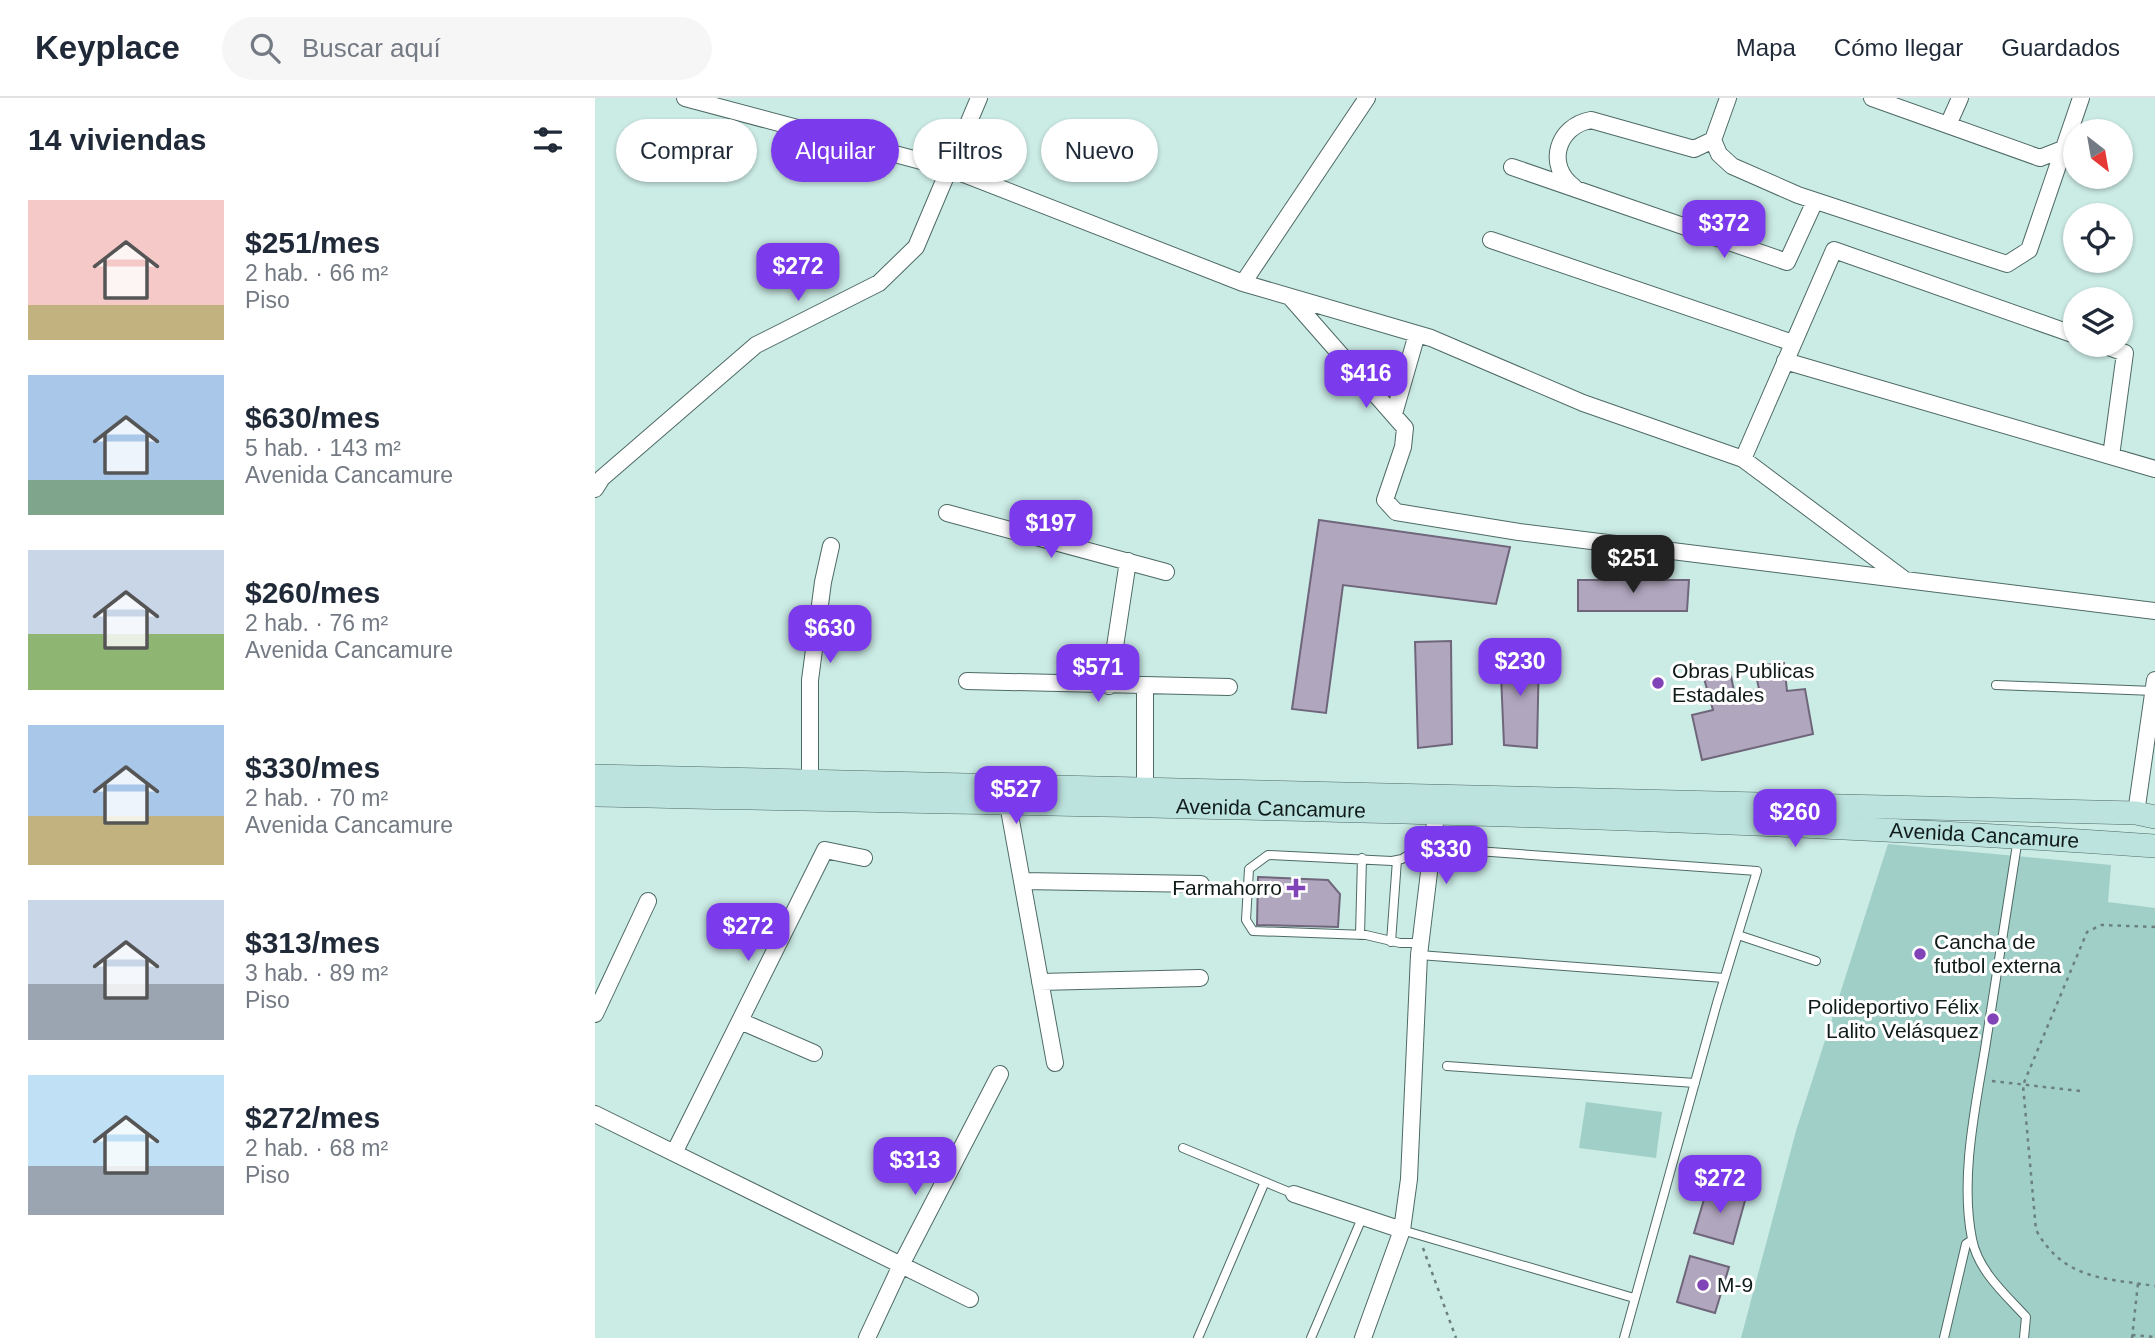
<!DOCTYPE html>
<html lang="es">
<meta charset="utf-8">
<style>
:root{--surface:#fff;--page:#f6f6f7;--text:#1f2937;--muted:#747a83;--line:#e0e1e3;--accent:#7c3aed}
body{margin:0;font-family:Arial,sans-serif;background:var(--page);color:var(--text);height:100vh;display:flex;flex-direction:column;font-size:26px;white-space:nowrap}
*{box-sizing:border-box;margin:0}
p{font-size:23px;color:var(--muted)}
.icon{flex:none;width:38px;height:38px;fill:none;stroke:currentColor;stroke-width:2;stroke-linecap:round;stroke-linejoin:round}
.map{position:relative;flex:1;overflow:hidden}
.panel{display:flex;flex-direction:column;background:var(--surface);width:595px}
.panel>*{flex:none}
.guide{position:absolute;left:21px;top:21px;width:665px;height:63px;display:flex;gap:14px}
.needle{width:46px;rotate:149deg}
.tools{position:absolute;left:1468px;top:21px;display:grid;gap:14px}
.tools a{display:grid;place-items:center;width:70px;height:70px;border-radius:50%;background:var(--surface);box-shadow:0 2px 5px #0004;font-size:35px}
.price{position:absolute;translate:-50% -60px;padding:0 16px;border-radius:14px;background:var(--accent);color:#fff;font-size:23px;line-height:46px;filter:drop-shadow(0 2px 4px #0008)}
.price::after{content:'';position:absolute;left:50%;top:42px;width:21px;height:16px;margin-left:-10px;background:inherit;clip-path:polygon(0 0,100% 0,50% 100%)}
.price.current{background:#222;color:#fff}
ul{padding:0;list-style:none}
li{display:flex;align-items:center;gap:21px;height:175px;padding:0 28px}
li span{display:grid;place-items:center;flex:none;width:196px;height:140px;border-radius:0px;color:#555}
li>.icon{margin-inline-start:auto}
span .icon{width:84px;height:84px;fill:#fffc;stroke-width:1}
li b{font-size:30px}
h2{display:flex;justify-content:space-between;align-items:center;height:84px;padding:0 28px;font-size:30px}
.pill{padding:0 24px;border-radius:32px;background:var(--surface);box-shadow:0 2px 5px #0004;font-size:24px;line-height:63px}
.pill.current{background:var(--accent);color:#fff}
header{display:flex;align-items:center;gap:42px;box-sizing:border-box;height:98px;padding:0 35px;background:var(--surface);border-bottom:2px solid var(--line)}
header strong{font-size:33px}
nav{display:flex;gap:38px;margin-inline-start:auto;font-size:24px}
.search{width:490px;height:63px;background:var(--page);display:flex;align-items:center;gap:18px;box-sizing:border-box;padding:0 24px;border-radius:38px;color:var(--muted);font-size:26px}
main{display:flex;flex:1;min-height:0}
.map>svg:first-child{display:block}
</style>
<header>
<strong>Keyplace</strong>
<div class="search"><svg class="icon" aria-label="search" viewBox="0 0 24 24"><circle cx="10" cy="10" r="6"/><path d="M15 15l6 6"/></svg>Buscar aquí</div>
<nav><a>Mapa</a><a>Cómo llegar</a><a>Guardados</a></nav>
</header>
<main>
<section class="panel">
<h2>14 viviendas<svg class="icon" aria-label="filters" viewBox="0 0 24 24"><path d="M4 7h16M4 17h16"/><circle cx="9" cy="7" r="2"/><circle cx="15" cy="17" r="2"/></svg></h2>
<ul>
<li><span style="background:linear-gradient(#f6c9c9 75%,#c2b280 0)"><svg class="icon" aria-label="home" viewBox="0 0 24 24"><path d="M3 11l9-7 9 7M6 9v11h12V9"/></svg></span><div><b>$251/mes</b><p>2 hab. · 66 m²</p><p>Piso</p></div></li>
<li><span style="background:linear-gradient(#a9c7e8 75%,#7fa58c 0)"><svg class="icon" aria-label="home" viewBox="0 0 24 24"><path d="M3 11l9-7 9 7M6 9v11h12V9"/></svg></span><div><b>$630/mes</b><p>5 hab. · 143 m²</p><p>Avenida Cancamure</p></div></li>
<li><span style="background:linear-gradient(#c9d6e8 60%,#8fb573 0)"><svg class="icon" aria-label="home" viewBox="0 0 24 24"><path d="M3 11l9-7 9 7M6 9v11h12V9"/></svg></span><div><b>$260/mes</b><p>2 hab. · 76 m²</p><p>Avenida Cancamure</p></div></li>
<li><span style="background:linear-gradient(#a9c7e8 65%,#c2b280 0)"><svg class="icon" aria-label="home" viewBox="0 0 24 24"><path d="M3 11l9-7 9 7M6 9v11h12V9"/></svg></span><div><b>$330/mes</b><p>2 hab. · 70 m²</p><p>Avenida Cancamure</p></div></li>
<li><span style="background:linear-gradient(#c9d6e8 60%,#9aa5b1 0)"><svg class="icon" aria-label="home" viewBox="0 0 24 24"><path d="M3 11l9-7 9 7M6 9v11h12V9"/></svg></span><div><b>$313/mes</b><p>3 hab. · 89 m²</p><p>Piso</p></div></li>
<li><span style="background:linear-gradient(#bfe0f5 65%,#9aa5b1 0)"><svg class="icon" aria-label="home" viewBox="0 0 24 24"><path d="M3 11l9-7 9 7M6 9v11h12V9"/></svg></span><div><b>$272/mes</b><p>2 hab. · 68 m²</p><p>Piso</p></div></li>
</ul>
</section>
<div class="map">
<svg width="1560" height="1240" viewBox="0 0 1560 1240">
<rect width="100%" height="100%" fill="#cbebe5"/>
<!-- green -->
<path fill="#a0cfc7" d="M1293 746 1516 767 1513 804 1560 810V1240H1146L1201 1033Z
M991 1004 1067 1014 1061 1060 984 1050Z"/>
<!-- building -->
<path fill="#b0a6bd" stroke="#6f667b" stroke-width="2" d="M724 422 915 449 901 506 748 487 731 615 697 611Z
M983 482H1094L1092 513H983Z
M856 543 857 646 823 650 820 544Z
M905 554 944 555 942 650 909 647Z
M1189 565 1192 593 1210 591 1218 636 1107 662 1097 617 1118 612 1108 577 1135 573 1140 598 1164 591 1159 568Z
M663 779 733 782 745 796 743 829 662 827Z
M1113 1088 1151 1099 1138 1146 1099 1135Z
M1095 1158 1134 1169 1120 1215 1082 1204Z"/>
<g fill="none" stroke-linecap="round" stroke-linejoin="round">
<!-- service casing -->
<g stroke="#4e6a65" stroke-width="10">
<path id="service" d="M1401 587 1559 593
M1423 740C1412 810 1401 881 1390 951 1380 1011 1365 1081 1377 1141 1383 1173 1411 1197 1431 1219L1429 1240
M765 837 767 760
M1143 837 1221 863
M796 844 802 762
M826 845H805L771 837 658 833 651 822 654 771 673 757 797 763 807 761 825 749 1162 773 1122 905 1029 1240
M824 857 1129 880
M852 968 1100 985
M588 1050 699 1096
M807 1132 1039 1200
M603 1240 669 1086
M716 1240 767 1120
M1349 1240 1371 1146 1377 1142"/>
</g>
<!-- minor casing -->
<g stroke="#4e6a65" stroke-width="18">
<path id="minor" d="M90 0 356 71 648 185 836 240 988 305 1148 361 1310 482
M1277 0 1445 60 1468 51
M1353 27 1365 0
M1118 42 1124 56 1137 68 1203 97 1412 166 1434 152 1486 0
M917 69 1192 164 1220 103
M979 89C950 68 962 28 996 22L1099 51 1118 42 1133 0
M896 142 1198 245
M648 185 772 0
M695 199 810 330 808 349 790 402 801 414 924 434 1560 513
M1508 247 1530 255 1516 358
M1190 263 1560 371
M799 316 822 236
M1148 361 1239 152 1480 237
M0 391 7 380 161 247 284 185 321 149 384 0
M352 415 571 474
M372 583 634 589
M514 588 533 463
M550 589V691
M215 683V582L228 484 236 448
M413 706 460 965
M1541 715 1560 582
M427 783 606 786
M445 884 605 880
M0 916 53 803
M145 923 219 955
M0 1016 375 1201
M80 1053 230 752 269 760
M699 1096 807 1132
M272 1240 307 1165 405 976
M768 1240 807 1132 814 1081 824 857 842 708"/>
</g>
<!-- secondary casing -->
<g stroke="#4e6a65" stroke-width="24">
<g id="secondary">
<path d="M0 678 1541 715 1560 719"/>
<path id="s1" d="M0 697C520 708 1041 712 1560 748"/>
</g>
</g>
<!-- path -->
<path stroke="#6b817d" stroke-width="2.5" stroke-dasharray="3.5 5" stroke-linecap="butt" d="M1560 829 1506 827 1492 834 1428 987 1441 1132C1469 1182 1509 1180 1560 1188
M1397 983 1485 993
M828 1150 861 1240
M1537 1237 1560 1239
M1537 1240 1543 1185"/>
<!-- service -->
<use href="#service" stroke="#fff" stroke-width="8"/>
<!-- minor -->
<use href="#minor" stroke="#fff" stroke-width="16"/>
<!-- secondary -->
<use href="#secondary" stroke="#bde3df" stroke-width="23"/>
</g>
<!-- markers -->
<g fill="#8043b8" stroke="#fff" stroke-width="2.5">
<circle cx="1063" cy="585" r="7"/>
<path d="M697.5 779.5h7v7h7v7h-7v7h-7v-7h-7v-7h7z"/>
<circle cx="1325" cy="856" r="7"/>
<circle cx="1398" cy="921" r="7"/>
<circle cx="1108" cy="1187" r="7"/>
</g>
<g text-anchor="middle" stroke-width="6" stroke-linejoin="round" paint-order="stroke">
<!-- poi labels -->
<g font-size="21" fill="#101c1a" stroke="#fff" text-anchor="start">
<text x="1077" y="580">Obras Publicas<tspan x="1077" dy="24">Estadales</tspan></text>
<text x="687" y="797" text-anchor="end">Farmahorro</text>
<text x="1339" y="851">Cancha de<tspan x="1339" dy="24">futbol externa</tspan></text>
<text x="1384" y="916" text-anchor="end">Polideportivo Félix<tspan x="1384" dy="24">Lalito Velásquez</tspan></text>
<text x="1122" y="1194">M-9</text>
</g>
<!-- street labels -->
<g font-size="21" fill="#101c1a" stroke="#fff">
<text dy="7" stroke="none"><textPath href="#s1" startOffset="676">Avenida Cancamure</textPath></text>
<text dy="7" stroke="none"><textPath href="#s1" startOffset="1390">Avenida Cancamure</textPath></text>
</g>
</g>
</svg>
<div class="tools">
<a><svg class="needle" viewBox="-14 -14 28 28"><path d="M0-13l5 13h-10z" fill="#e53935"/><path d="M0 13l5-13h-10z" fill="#747a83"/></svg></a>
<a><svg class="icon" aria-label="locate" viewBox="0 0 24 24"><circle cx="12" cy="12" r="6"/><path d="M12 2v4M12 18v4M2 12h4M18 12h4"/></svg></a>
<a><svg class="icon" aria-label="layers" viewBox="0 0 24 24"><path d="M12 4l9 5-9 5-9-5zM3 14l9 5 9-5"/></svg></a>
</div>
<b class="price" style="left:1129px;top:162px">$372</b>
<b class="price" style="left:203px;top:205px">$272</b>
<b class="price" style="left:771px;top:312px">$416</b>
<b class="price" style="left:456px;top:462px">$197</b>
<b class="price current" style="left:1038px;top:497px">$251</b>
<b class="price" style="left:235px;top:567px">$630</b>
<b class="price" style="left:925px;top:600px">$230</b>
<b class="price" style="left:503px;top:606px">$571</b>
<b class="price" style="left:421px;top:728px">$527</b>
<b class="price" style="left:1200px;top:751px">$260</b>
<b class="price" style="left:851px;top:788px">$330</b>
<b class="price" style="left:153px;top:865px">$272</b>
<b class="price" style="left:320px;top:1099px">$313</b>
<b class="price" style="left:1125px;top:1117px">$272</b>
<div class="guide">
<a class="pill">Comprar</a>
<a class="pill current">Alquilar</a>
<a class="pill">Filtros</a>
<a class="pill">Nuevo</a>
</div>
</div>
</main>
